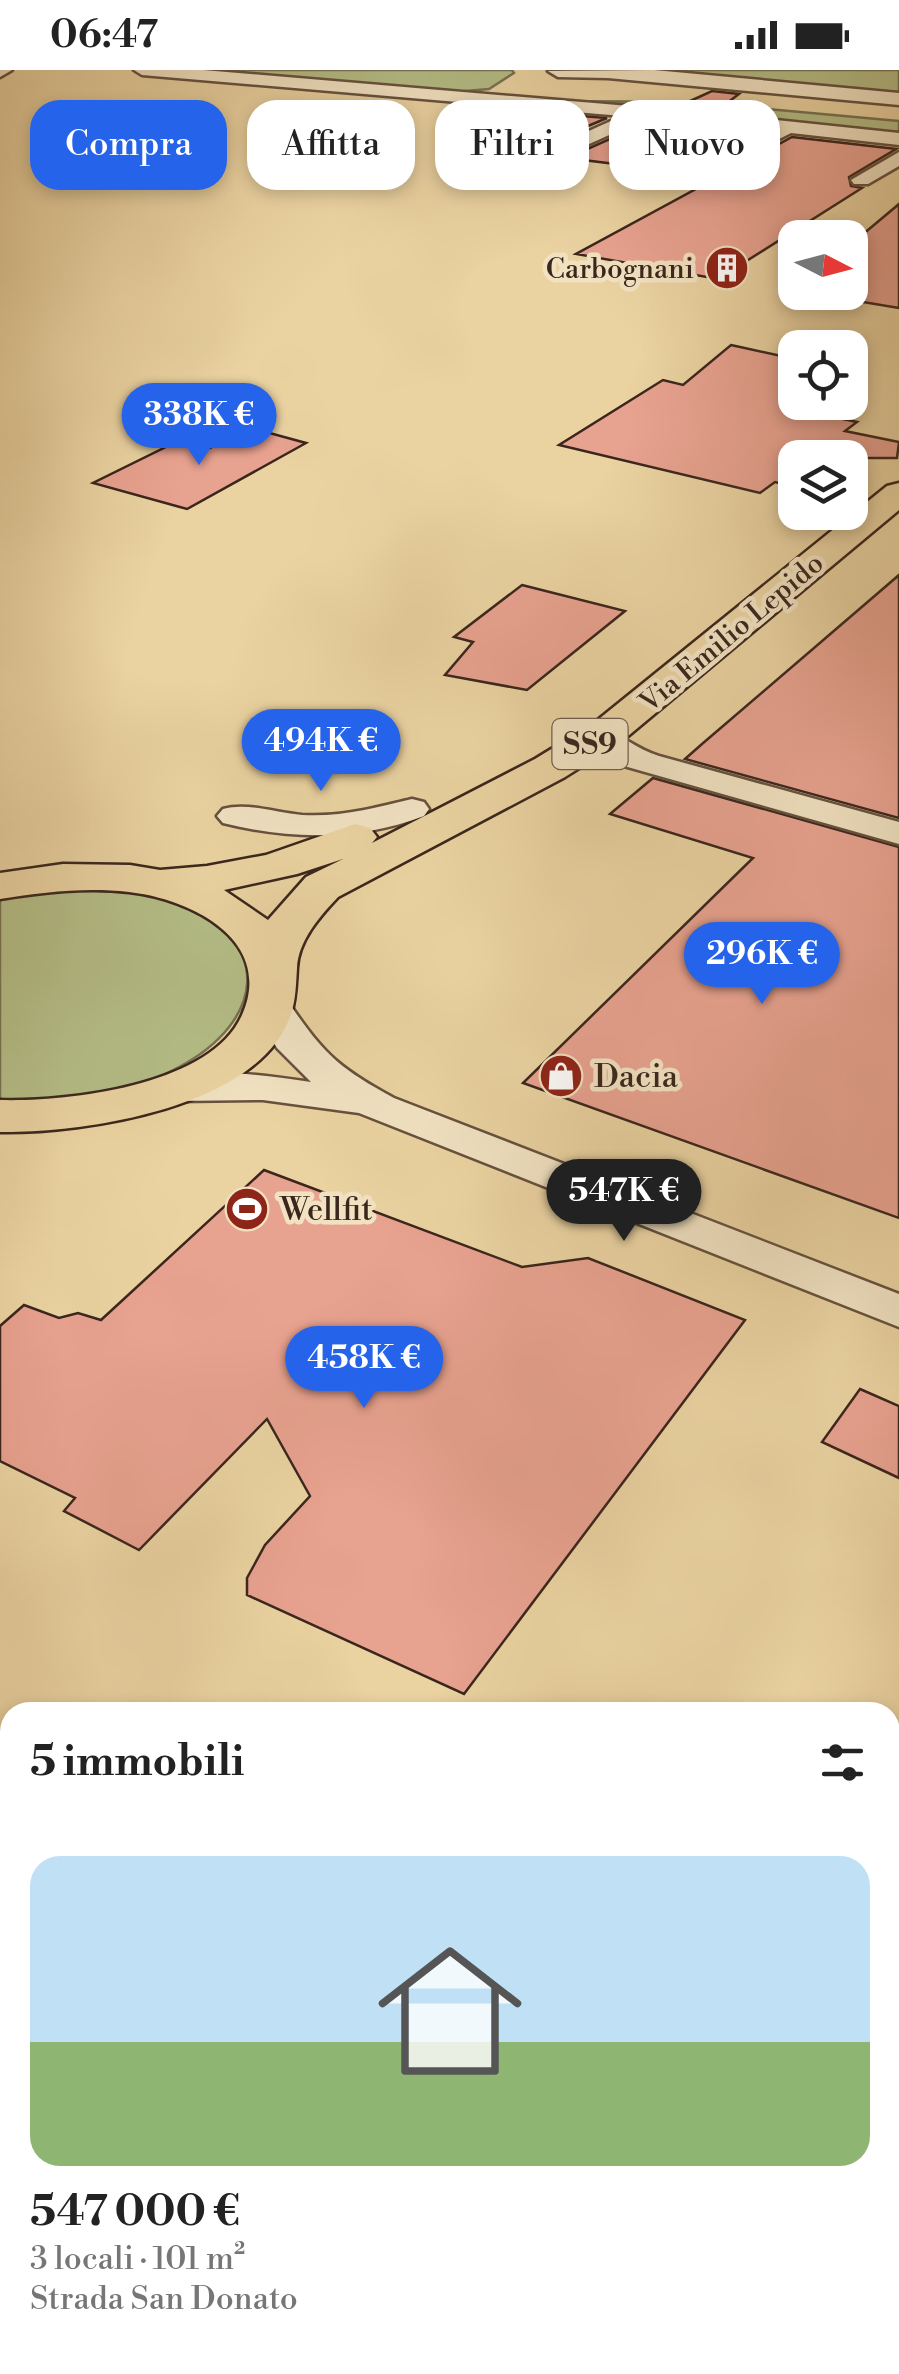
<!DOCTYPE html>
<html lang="it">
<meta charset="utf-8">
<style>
:root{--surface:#fff;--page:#f2f2f2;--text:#222;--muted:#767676;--accent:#2563eb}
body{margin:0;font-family:"Libre Bodoni",serif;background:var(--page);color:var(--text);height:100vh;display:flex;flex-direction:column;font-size:38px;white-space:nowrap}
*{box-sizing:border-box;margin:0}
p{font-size:32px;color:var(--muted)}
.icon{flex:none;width:55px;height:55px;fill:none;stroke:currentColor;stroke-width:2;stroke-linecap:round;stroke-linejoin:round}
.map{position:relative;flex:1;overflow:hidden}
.details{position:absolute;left:0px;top:1632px;width:900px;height:672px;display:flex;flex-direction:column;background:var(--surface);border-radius:30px 30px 0 0;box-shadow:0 5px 15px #0003}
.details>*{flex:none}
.hud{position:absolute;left:30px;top:30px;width:840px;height:90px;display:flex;gap:20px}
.needle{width:65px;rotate:96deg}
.tools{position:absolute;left:778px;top:150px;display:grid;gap:20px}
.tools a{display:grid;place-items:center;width:90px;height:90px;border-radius:20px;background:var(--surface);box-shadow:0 5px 15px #0003;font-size:50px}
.price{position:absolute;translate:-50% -85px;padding:0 22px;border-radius:35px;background:var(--accent);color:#fff;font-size:32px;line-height:65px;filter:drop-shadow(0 2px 5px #0008)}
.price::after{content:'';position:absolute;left:50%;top:60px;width:30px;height:22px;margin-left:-15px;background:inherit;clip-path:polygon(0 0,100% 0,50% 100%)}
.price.current{background:#222;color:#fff}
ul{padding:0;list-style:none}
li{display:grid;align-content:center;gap:20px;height:530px;padding:0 30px}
li span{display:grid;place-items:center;height:310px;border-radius:30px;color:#555}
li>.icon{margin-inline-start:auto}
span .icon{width:180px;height:180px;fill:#fffc;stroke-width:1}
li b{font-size:42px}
h2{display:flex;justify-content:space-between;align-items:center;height:120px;padding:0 30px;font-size:42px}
.pill{padding:0 35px;border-radius:30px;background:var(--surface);box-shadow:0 5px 15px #0003;font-size:35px;line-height:90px}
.pill.current{background:var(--accent);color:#fff}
.status{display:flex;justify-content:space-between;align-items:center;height:70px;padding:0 50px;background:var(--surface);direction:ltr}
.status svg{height:28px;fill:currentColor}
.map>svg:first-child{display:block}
</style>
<div class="status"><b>06:47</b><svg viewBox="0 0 49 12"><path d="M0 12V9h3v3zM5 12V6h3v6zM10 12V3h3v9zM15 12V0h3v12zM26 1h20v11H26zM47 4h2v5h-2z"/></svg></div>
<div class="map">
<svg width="899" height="2304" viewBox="0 0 899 2304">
<rect width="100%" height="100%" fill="#ead2a1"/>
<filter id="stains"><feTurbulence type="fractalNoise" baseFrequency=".002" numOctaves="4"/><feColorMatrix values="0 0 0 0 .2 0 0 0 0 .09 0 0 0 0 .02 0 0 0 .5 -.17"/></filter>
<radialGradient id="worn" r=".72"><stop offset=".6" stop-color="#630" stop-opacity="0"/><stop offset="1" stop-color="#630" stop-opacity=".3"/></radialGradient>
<!-- green -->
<path fill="#b4bd86" stroke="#777252" stroke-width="2.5" d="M164 0H512L514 3 489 19 454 22Z
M616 0H899V25Z
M558 31 691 32 899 51V68Z
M63 818C101 820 139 820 176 833 276 870 265 951 179 997 124 1027 61 1032 0 1031V827Z"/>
<!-- building -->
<path fill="#e8a290" stroke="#3a261d" stroke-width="2.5" d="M712 21 739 24 718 40 679 36Z
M531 42 607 48 503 92 443 84Z
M648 52 755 62 684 100 680 108 640 102 648 98 567 88Z
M792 67 896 79 849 107 851 116 862 118 718 209 576 184Z
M899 134V238L803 222H850V175Z
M731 275 795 289V339L857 352 845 361 899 372 897 388H795V417L775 412 760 423 559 375 663 310 683 315Z
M251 358 306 373 187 439 93 413 180 370 210 378Z
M899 505V748L685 689 702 674Z
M522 515 625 541 527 620 445 605 473 572 454 567Z
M653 708 899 777V1148L523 1013 753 788 610 744Z
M264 1100 522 1197 588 1188 745 1250 464 1624 247 1525V1508L265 1475 310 1426 267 1349 139 1480 64 1441 75 1428 0 1391V1256L24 1235 59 1248 78 1243 101 1250Z
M860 1319 899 1336V1408L822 1372Z"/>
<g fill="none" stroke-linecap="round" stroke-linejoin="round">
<!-- minor casing -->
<g stroke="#66513e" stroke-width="5">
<path id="minor" d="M0 0H12L0 7Z
M134 0H203L700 42 899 63V75L791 63 693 113 683 107 686 103 768 60 647 48 507 111 497 105 500 101 622 46 142 5Z
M899 82V96L868 114H854L851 110Z
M600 658C620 663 636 679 659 686L899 752V774L610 692 583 668 588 661Z
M412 729 424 732 429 739 424 746C358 771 291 770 223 753L217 746 223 739C247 732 276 743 302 745 342 747 374 738 412 729Z
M270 922 284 926C322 981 333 995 394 1028L899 1224V1257L359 1043 263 1030 176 1031 161 1027 155 1018 161 1009C208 997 263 1005 311 1012L277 978 250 934 256 926Z"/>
</g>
<!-- tertiary casing -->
<g stroke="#66513e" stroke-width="5">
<path id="tertiary" d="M654 0 899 23V35L608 8 558 7 548 1Z"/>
</g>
<!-- primary casing -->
<g stroke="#3a261d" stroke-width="5">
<path id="primary" d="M899 413V440L622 671 565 707 338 827C320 846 298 871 297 898 296 913 296 929 291 944 260 1038 84 1063 0 1062V1030C67 1032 211 1016 242 945 275 870 191 829 129 822 86 817 43 822 0 829V803L63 794 130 795 160 800 207 796 266 785 355 754 370 758 377 767 372 773 535 689 594 653 887 416ZM343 789 306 807 268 850 224 820 297 804Z"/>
</g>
<!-- minor -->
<use href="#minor" fill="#f1e2c2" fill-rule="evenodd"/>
<!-- tertiary -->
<use href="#tertiary" fill="#f1e2c2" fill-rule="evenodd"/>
<!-- primary -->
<use href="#primary" fill="#ead2a1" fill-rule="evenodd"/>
</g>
<!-- icons -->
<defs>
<g id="building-disc" transform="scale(2.25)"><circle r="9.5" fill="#8f2418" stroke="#f1e2c2"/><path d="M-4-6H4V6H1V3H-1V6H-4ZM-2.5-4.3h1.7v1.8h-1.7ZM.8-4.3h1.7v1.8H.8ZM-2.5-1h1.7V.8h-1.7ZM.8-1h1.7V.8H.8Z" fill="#fff"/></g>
<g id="shop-disc" transform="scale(2.25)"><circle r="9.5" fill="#8f2418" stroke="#f1e2c2"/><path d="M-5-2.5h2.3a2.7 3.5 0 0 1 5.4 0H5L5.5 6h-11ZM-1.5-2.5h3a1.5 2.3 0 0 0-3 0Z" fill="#fff"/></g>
<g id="stadium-disc" transform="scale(2.25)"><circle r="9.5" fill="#8f2418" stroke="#f1e2c2"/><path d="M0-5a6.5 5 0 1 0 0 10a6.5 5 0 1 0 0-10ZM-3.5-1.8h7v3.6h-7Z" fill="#fff"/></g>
</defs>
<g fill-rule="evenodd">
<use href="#building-disc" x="727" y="198"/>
<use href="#shop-disc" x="561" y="1006"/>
<use href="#stadium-disc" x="247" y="1139"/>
</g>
<g text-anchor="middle" stroke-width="9" stroke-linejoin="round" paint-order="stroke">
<!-- far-poi labels -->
<g font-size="28" fill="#3a261d" stroke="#f1e2c2" text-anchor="end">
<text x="694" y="208">Carbognani</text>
</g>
<!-- far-street labels -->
<g font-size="28" fill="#3a261d" stroke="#f1e2c2">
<text transform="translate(731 562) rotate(-40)" y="10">Via Emilio Lepido</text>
</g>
<!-- shield labels -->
<rect fill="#f1e2c2" stroke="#715e4e" stroke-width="2.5" x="552.5" y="649" width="75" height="50" rx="8"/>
<g font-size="30" font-weight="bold" fill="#3a261d">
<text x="590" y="684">SS9</text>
</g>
<!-- poi labels -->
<g font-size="32" fill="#3a261d" stroke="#f1e2c2" text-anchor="start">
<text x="594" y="1017">Dacia</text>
<text x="280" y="1150">Wellfit</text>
</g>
</g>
<rect width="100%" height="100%" filter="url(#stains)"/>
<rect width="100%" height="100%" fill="url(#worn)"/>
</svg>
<div class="tools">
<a><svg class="needle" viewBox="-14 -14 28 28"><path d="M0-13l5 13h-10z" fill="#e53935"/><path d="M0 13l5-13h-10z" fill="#767676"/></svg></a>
<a><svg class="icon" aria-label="locate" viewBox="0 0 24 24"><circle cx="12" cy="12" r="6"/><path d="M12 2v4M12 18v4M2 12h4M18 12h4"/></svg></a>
<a><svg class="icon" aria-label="layers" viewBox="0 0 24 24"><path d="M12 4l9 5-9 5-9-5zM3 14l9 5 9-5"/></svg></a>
</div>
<b class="price" style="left:199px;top:398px">338K €</b>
<b class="price" style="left:321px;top:724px">494K €</b>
<b class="price" style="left:762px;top:937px">296K €</b>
<b class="price current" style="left:624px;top:1174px">547K €</b>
<b class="price" style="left:364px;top:1341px">458K €</b>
<div class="hud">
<a class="pill current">Compra</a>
<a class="pill">Affitta</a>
<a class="pill">Filtri</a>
<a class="pill">Nuovo</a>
</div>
<section class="details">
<h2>5 immobili<svg class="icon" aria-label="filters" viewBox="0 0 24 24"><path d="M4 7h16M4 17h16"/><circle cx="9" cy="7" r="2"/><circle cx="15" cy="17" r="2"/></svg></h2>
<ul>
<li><span style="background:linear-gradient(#bfe0f5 60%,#8fb573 0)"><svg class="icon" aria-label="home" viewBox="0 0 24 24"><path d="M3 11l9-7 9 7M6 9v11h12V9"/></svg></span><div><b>547 000 €</b><p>3 locali · 101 m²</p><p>Strada San Donato</p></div></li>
</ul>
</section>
</div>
